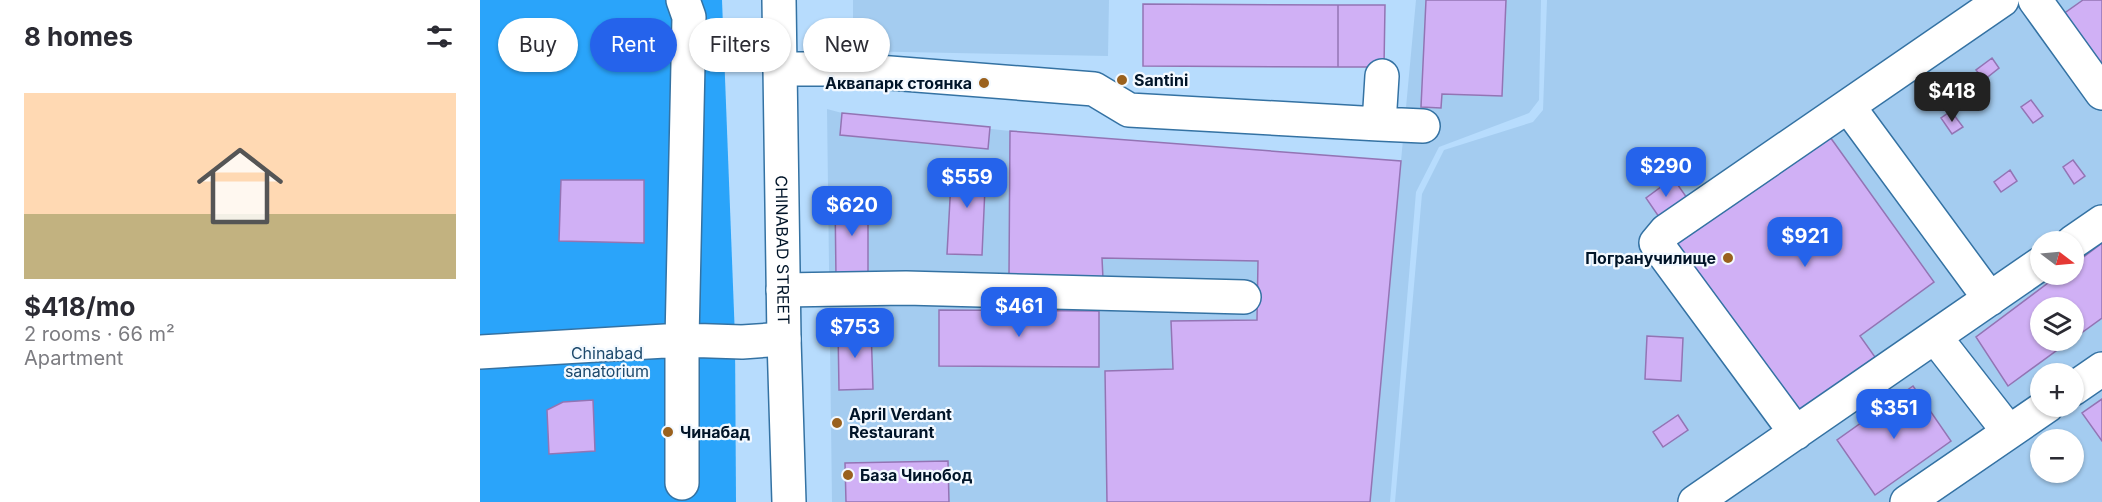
<!DOCTYPE html>
<meta charset="utf-8">
<style>
:root{--surface:#fff;--page:#f2f2f3;--text:#2b2b33;--muted:#7c7c81;--accent:#2563eb}
body{margin:0;font-family:Inter,sans-serif;background:var(--page);color:var(--text);height:100vh;display:flex;flex-direction:column;font-size:22px;white-space:nowrap}
*{box-sizing:border-box;margin:0}
p{font-size:20px;color:var(--muted)}
.icon{flex:none;width:33px;height:33px;fill:none;stroke:currentColor;stroke-width:2;stroke-linecap:round;stroke-linejoin:round}
.map{position:relative;flex:1;overflow:hidden}
.panel{display:flex;flex-direction:column;background:var(--surface);width:480px}
.panel>*{flex:none}
.top-card{position:absolute;left:18px;top:18px;width:570px;height:54px;display:flex;gap:12px}
.needle{width:39px;rotate:106deg}
.controls{position:absolute;left:1550px;top:231px;display:grid;gap:12px}
.controls a{display:grid;place-items:center;width:54px;height:54px;border-radius:50%;background:var(--surface);box-shadow:0 2px 4px #0004;font-size:30px}
.price{position:absolute;translate:-50% -51px;padding:0 14px;border-radius:12px;background:var(--accent);color:#fff;font-size:20px;line-height:39px;filter:drop-shadow(0 2px 3px #0008)}
.price::after{content:'';position:absolute;left:50%;top:36px;width:18px;height:14px;margin-left:-9px;background:inherit;clip-path:polygon(0 0,100% 0,50% 100%)}
.price.current{background:#222;color:#fff}
ul{padding:0;list-style:none}
li{display:grid;align-content:center;gap:12px;height:318px;padding:0 24px}
li span{display:grid;place-items:center;height:186px;border-radius:0px;color:#555}
li>.icon{margin-inline-start:auto}
span .icon{width:108px;height:108px;fill:#fffc;stroke-width:1}
li b{font-size:26px}
h2{display:flex;justify-content:space-between;align-items:center;height:72px;padding:0 24px;font-size:26px}
.pill{padding:0 21px;border-radius:27px;background:var(--surface);box-shadow:0 2px 4px #0004;font-size:21px;line-height:54px}
.pill.current{background:var(--accent);color:#fff}
main{display:flex;flex:1;min-height:0}
.map>svg:first-child{display:block}
</style>
<main>
<section class="panel">
<h2>8 homes<svg class="icon" aria-label="filters" viewBox="0 0 24 24"><path d="M4 7h16M4 17h16"/><circle cx="9" cy="7" r="2"/><circle cx="15" cy="17" r="2"/></svg></h2>
<ul>
<li><span style="background:linear-gradient(#ffd9b3 65%,#c2b280 0)"><svg class="icon" aria-label="home" viewBox="0 0 24 24"><path d="M3 11l9-7 9 7M6 9v11h12V9"/></svg></span><div><b>$418/mo</b><p>2 rooms · 66 m²</p><p>Apartment</p></div></li>
</ul>
</section>
<div class="map">
<svg width="1622" height="502" viewBox="0 0 1622 502">
<rect width="100%" height="100%" fill="#b7dcfd"/>
<!-- built -->
<path fill="#a4ccf0" fill-rule="evenodd" d="M373 0H629L628 56 373 51Z
M936 0H1061L1059 100 1049 113 959 147 936 192 910 502H352L347 109 362 113 530 131 921 161Z
M1067 0H1622V502H915L942 194 964 150 1053 122 1063 110ZM1560 242H1593V274H1560ZM1560 308H1593V340H1560ZM1560 374H1593V406H1560ZM1560 440H1593V472H1560Z"/>
<!-- forest -->
<path fill="#2aa4fa" d="M0 0H242L255 338 256 502H0Z"/>
<!-- building -->
<path fill="#d0b0f5" stroke="#9374b4" stroke-width="1.5" d="M946 0H1026L1022 96 962 94 961 108 941 107Z
M1603 0H1622V76L1579 17Z
M663 4 858 5V67L663 66Z
M858 5H905L904 67H858Z
M1512 58 1519 68 1504 80 1496 70Z
M1551 100 1563 116 1553 123 1541 107Z
M1471 111 1483 127 1472 134 1461 118Z
M362 113 510 127 508 149 360 135Z
M1345 130 1454 282 1380 336 1395 357 1317 413 1193 239Z
M530 131 921 161 890 502H627L625 371 693 369 691 321 777 320 778 261 622 258 623 279 529 275Z
M1593 160 1605 176 1594 184 1583 167Z
M472 163 506 165 502 255 467 254Z
M1530 170 1537 181 1521 192 1514 182Z
M1193 178 1207 198 1179 217 1166 198Z
M81 180H164V243L79 241Z
M355 197H388V277H356Z
M1622 243V318L1593 339V308H1560V340H1591L1528 386 1496 337 1580 274H1593V265Z
M459 310 619 311V367L459 366Z
M391 327 393 389 359 390 358 328Z
M1167 336 1203 338 1201 381 1165 379Z
M1433 386 1471 441 1395 495 1357 440Z
M1622 399V441L1602 413Z
M113 400 115 451 69 454 67 410 83 402Z
M1198 415 1208 430 1183 447 1173 432Z
M468 461 469 502H366L365 463Z"/>
<g fill="none" stroke-linecap="round" stroke-linejoin="round">
<!-- minor casing -->
<g stroke="#3472a3" stroke-width="36">
<path id="minor" d="M1555 0 1622 93
M300 69H359L614 89 649 110 899 124 902 76
M1368 106 1510 299
M899 124 943 126
M1593 242 1622 222
M303 290 426 288 764 297
M1455 337 1529 432
M0 352 202 340 262 342 304 339
M1593 389 1622 369
M1316 433 1176 243 1186 231 1522 0
M202 483V340L209 17 203 0
M1215 502 1560 264
M1427 502 1567 406"/>
</g>
<!-- major casing -->
<g stroke="#3472a3" stroke-width="36">
<g id="major">
<path id="s1" d="M299 0 304 339 309 502"/>
</g>
</g>
<!-- minor -->
<use href="#minor" stroke="#fff" stroke-width="33"/>
<!-- major -->
<use href="#major" stroke="#fff" stroke-width="33"/>
</g>
<!-- markers -->
<g fill="#9a611e" stroke="#f3f9ff" stroke-width="2">
<circle cx="642" cy="80" r="6"/>
<circle cx="504" cy="83" r="6"/>
<circle cx="1248" cy="258" r="6"/>
<circle cx="357" cy="423" r="6"/>
<circle cx="188" cy="432" r="6"/>
<circle cx="368" cy="475" r="6"/>
</g>
<g text-anchor="middle" stroke-width="4.5" stroke-linejoin="round" paint-order="stroke">
<!-- poi labels -->
<g font-size="16" font-weight="bold" fill="#001428" stroke="#f3f9ff" text-anchor="start">
<text x="654" y="86">Santini</text>
<text x="492" y="89" text-anchor="end">Аквапарк стоянка</text>
<text x="1236" y="264" text-anchor="end">Погранучилище</text>
<text x="369" y="420">April Verdant<tspan x="369" dy="18">Restaurant</tspan></text>
<text x="200" y="438">Чинабад</text>
<text x="380" y="481">База Чинобод</text>
</g>
<!-- street labels -->
<g font-size="16" fill="#001428" stroke="#f3f9ff">
<text dy="6" stroke="none"><textPath href="#s1" startOffset="250">CHINABAD STREET</textPath></text>
</g>
<!-- park labels -->
<g font-size="16" fill="#1d496c" stroke="#f3f9ff">
<text x="127" y="359">Chinabad<tspan x="127" dy="18">sanatorium</tspan></text>
</g>
</g>
</svg>
<div class="controls">
<a><svg class="needle" viewBox="-14 -14 28 28"><path d="M0-13l5 13h-10z" fill="#e53935"/><path d="M0 13l5-13h-10z" fill="#7c7c81"/></svg></a>
<a><svg class="icon" aria-label="layers" viewBox="0 0 24 24"><path d="M12 4l9 5-9 5-9-5zM3 14l9 5 9-5"/></svg></a>
<a>+</a>
<a>−</a>
</div>
<b class="price current" style="left:1472px;top:123px">$418</b>
<b class="price" style="left:1186px;top:198px">$290</b>
<b class="price" style="left:487px;top:209px">$559</b>
<b class="price" style="left:372px;top:237px">$620</b>
<b class="price" style="left:1325px;top:268px">$921</b>
<b class="price" style="left:539px;top:338px">$461</b>
<b class="price" style="left:375px;top:359px">$753</b>
<b class="price" style="left:1414px;top:440px">$351</b>
<div class="top-card">
<a class="pill">Buy</a>
<a class="pill current">Rent</a>
<a class="pill">Filters</a>
<a class="pill">New</a>
</div>
</div>
</main>
